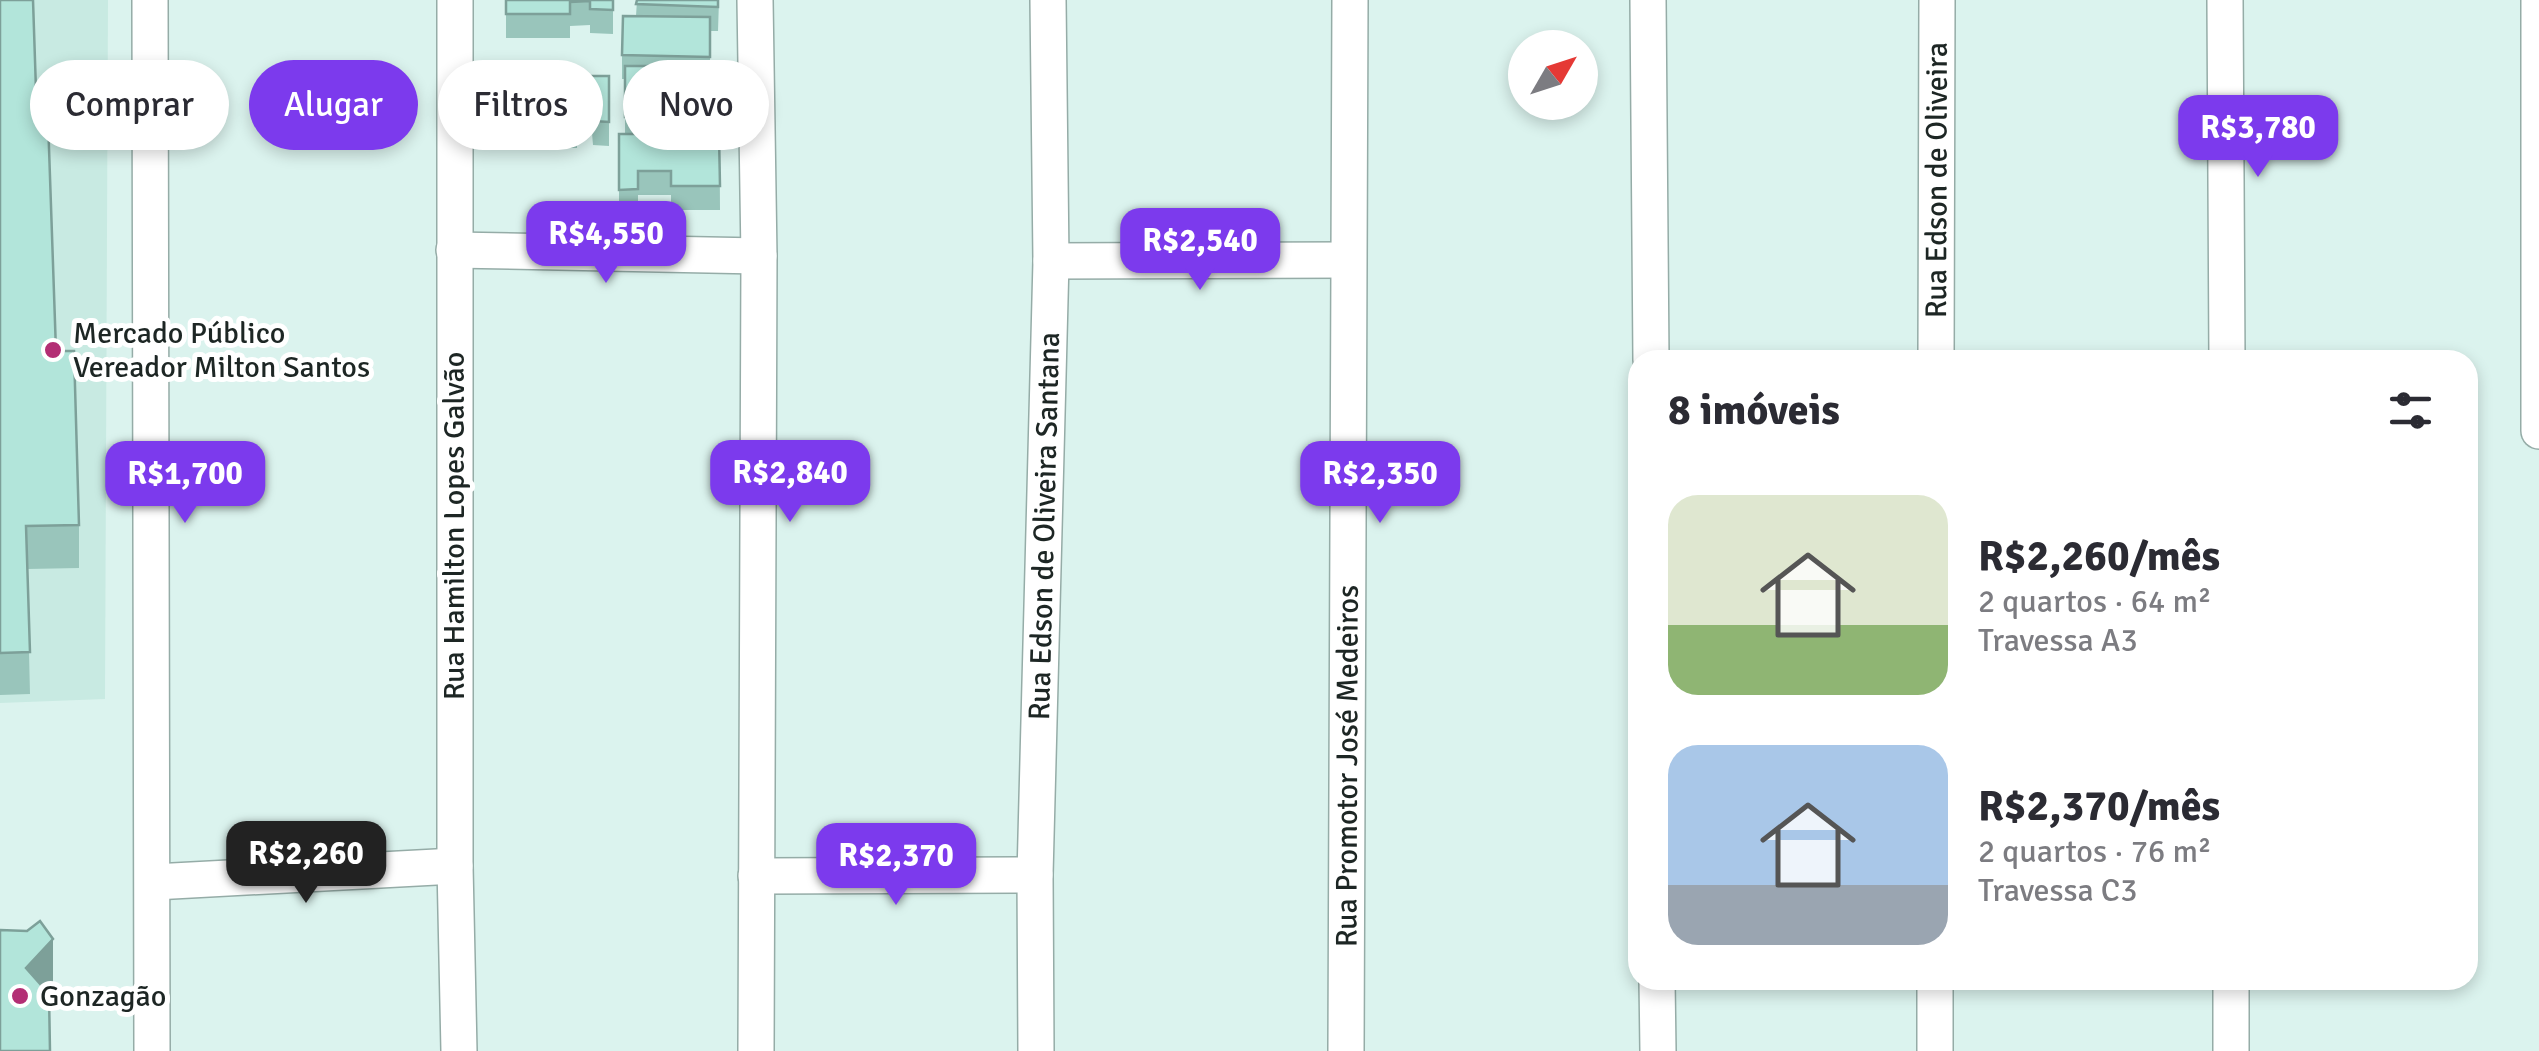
<!DOCTYPE html>
<html lang="pt">
<meta charset="utf-8">
<style>
:root{--surface:#fff;--page:#f2f2f3;--text:#2b2b33;--muted:#7c7c81;--accent:#7c3aed}
body{margin:0;font-family:Signika,sans-serif;background:var(--page);color:var(--text);height:100vh;display:flex;flex-direction:column;font-size:38px;white-space:nowrap}
*{box-sizing:border-box;margin:0}
p{font-size:32px;color:var(--muted)}
.icon{flex:none;width:55px;height:55px;fill:none;stroke:currentColor;stroke-width:2;stroke-linecap:round;stroke-linejoin:round}
.map{position:relative;flex:1;overflow:hidden}
.details{position:absolute;left:1628px;top:350px;width:850px;height:640px;display:flex;flex-direction:column;background:var(--surface);border-radius:30px;box-shadow:0 5px 15px #0003}
.details>*{flex:none}
.guide{position:absolute;left:30px;top:60px;width:950px;height:90px;display:flex;gap:20px}
.needle{width:65px;rotate:51deg}
.fabs{position:absolute;left:1508px;top:30px;display:grid;gap:20px}
.fabs a{display:grid;place-items:center;width:90px;height:90px;border-radius:50%;background:var(--surface);box-shadow:0 5px 15px #0003;font-size:50px}
.price{position:absolute;translate:-50% -85px;padding:0 22px;border-radius:20px;background:var(--accent);color:#fff;font-size:32px;line-height:65px;filter:drop-shadow(0 2px 5px #0008)}
.price::after{content:'';position:absolute;left:50%;top:60px;width:30px;height:22px;margin-left:-15px;background:inherit;clip-path:polygon(0 0,100% 0,50% 100%)}
.price.selected{background:#222;color:#fff}
ul{padding:0;list-style:none}
li{display:flex;align-items:center;gap:30px;height:250px;padding:0 40px}
li span{display:grid;place-items:center;flex:none;width:280px;height:200px;border-radius:30px;color:#555}
li>.icon{margin-inline-start:auto}
span .icon{width:120px;height:120px;fill:#fffc;stroke-width:1}
li b{font-size:42px}
h2{display:flex;justify-content:space-between;align-items:center;height:120px;padding:0 40px;font-size:42px}
.chip{padding:0 35px;border-radius:45px;background:var(--surface);box-shadow:0 5px 15px #0003;font-size:35px;line-height:90px}
.chip.selected{background:var(--accent);color:#fff}
.map>svg:first-child{display:block}
</style>
<div class="map">
<svg width="2539" height="1051" viewBox="0 0 2539 1051">
<rect width="100%" height="100%" fill="#dbf3ee"/>
<!-- built -->
<path fill="#c8eae2" d="M0 0H108L105 699 0 703Z"/>
<g fill="none" stroke-linecap="round" stroke-linejoin="round">
<!-- street casing -->
<g stroke="#95aca7" stroke-width="38">
<g id="street">
<path d="M150 0 152 1051"/>
<path d="M455 0V866L459 1051"/>
<path d="M755 0 759 256 756 1051"/>
<path d="M1648 0 1651 360"/>
<path d="M2225 0 2227 360"/>
<path d="M2539 0V431"/>
<path d="M454 250 759 256"/>
<path d="M1051 261 1348 260"/>
<path id="s1" d="M1936 360 1937 0"/>
<path d="M756 876 1035 875"/>
<path d="M154 882 455 866"/>
<path d="M1657 980 1658 1051"/>
<path d="M2231 980V1051"/>
<path id="s2" d="M1036 1051 1035 875 1051 261 1048 0"/>
<path id="s3" d="M1346 1051 1350 0"/>
<path d="M1935 1051V980"/>
</g>
</g>
<!-- street -->
<use href="#street" stroke="#fff" stroke-width="35"/>
</g>
<!-- wall -->
<path fill="#99c5bb" d="M0 0 36 90 56 351 79 525V568L27 569 30 694 0 695Z
M506 0H613V34L590 33V25L570 26V38H506Z
M637 0H719L718 31H710V66H719L720 210H671V195H638V213L619 214V134H625V79H622V55L636 16Z
M502 76H609V146L593 145 592 133H577V148H563L562 136H502Z"/>
<!-- shaded-wall -->
<path fill="#7da099" d="M53 939V982L26 1010V968Z"/>
<!-- building -->
<path fill="#b2e5da" stroke="#7da099" stroke-width="2.5" d="M0 0H33L36 90H47L56 351H74L79 525 26 526 30 652 0 653Z
M506 0H613V10L590 9V1L570 2V14H506Z
M637 0H718V7L636 4Z
M623 16 710 17V57L622 55Z
M625 66H719V118H690L687 107H676V117H625Z
M502 76H609V122L593 121 592 108 577 109V124H563L562 112H502Z
M619 134H719L720 186H671V171H638V189L619 190Z
M40 921 53 939 26 968 49 994 50 1051H0V930L27 931Z"/>
<!-- markers -->
<g fill="#b32e74" stroke="#fff" stroke-width="4">
<circle cx="53" cy="350" r="10"/>
<circle cx="20" cy="996" r="10"/>
</g>
<g text-anchor="middle" stroke-width="10" stroke-linejoin="round" paint-order="stroke">
<!-- street labels -->
<g font-size="30" fill="#1d2624" stroke="#fff">
<text dy="10" stroke="none"><textPath href="#s1" startOffset="180">Rua Edson de Oliveira</textPath></text>
<text transform="translate(454 526) rotate(-90)" y="10">Rua Hamilton Lopes Galvão</text>
<text dy="10" stroke="none"><textPath href="#s2" startOffset="525">Rua Edson de Oliveira Santana</textPath></text>
<text dy="10" stroke="none"><textPath href="#s3" startOffset="285">Rua Promotor José Medeiros</textPath></text>
</g>
<!-- poi labels -->
<g font-size="30" fill="#1d2624" stroke="#fff" text-anchor="start">
<text x="73" y="343">Mercado Público<tspan x="73" dy="34">Vereador Milton Santos</tspan></text>
<text x="40" y="1006">Gonzagão</text>
</g>
</g>
</svg>
<div class="fabs">
<a><svg class="needle" viewBox="-14 -14 28 28"><path d="M0-13l5 13h-10z" fill="#e53935"/><path d="M0 13l5-13h-10z" fill="#7c7c81"/></svg></a>
</div>
<b class="price" style="left:2258px;top:180px">R$3,780</b>
<b class="price" style="left:606px;top:286px">R$4,550</b>
<b class="price" style="left:1200px;top:293px">R$2,540</b>
<b class="price" style="left:790px;top:525px">R$2,840</b>
<b class="price" style="left:185px;top:526px">R$1,700</b>
<b class="price" style="left:1380px;top:526px">R$2,350</b>
<b class="price selected" style="left:306px;top:906px">R$2,260</b>
<b class="price" style="left:896px;top:908px">R$2,370</b>
<div class="guide">
<a class="chip">Comprar</a>
<a class="chip selected">Alugar</a>
<a class="chip">Filtros</a>
<a class="chip">Novo</a>
</div>
<section class="details">
<h2>8 imóveis<svg class="icon" aria-label="filters" viewBox="0 0 24 24"><path d="M4 7h16M4 17h16"/><circle cx="9" cy="7" r="2"/><circle cx="15" cy="17" r="2"/></svg></h2>
<ul>
<li><span style="background:linear-gradient(#dfe7d0 65%,#8fb573 0)"><svg class="icon" aria-label="home" viewBox="0 0 24 24"><path d="M3 11l9-7 9 7M6 9v11h12V9"/></svg></span><div><b>R$2,260/mês</b><p>2 quartos · 64 m²</p><p>Travessa A3</p></div></li>
<li><span style="background:linear-gradient(#a9c7e8 70%,#9aa5b1 0)"><svg class="icon" aria-label="home" viewBox="0 0 24 24"><path d="M3 11l9-7 9 7M6 9v11h12V9"/></svg></span><div><b>R$2,370/mês</b><p>2 quartos · 76 m²</p><p>Travessa C3</p></div></li>
</ul>
</section>
</div>
